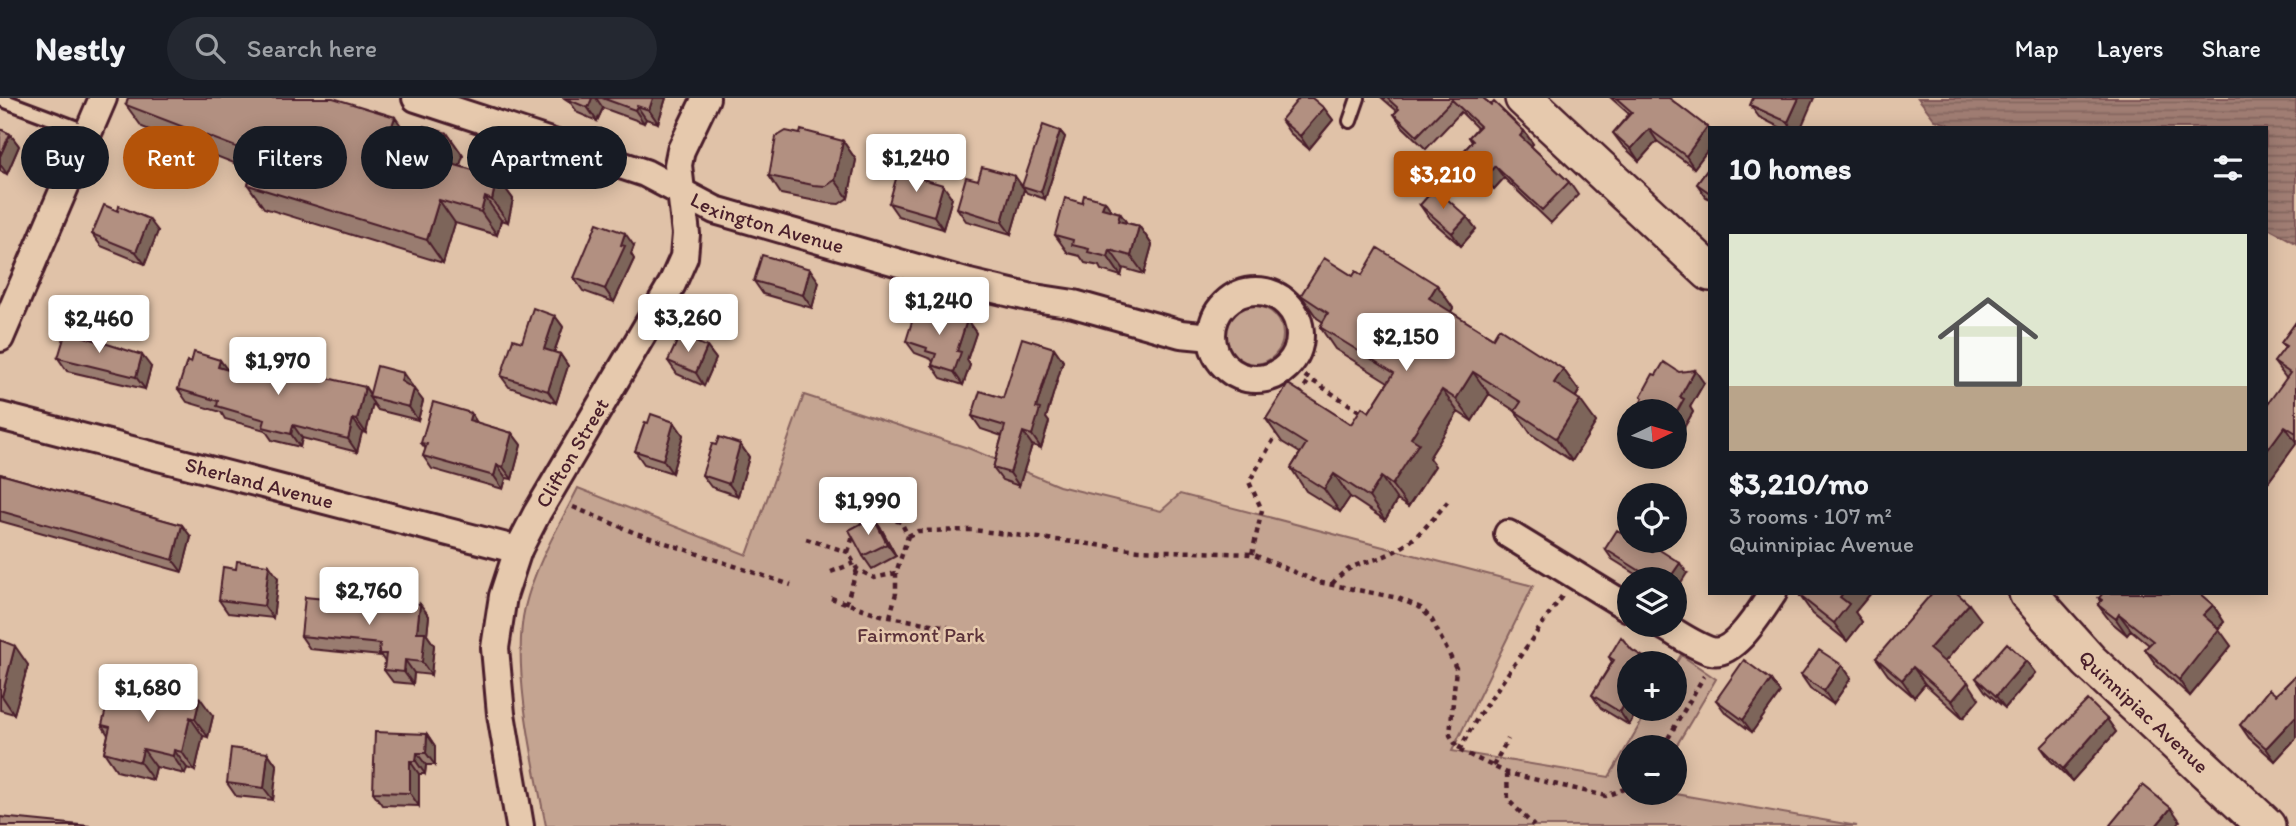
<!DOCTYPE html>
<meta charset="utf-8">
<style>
:root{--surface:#171b24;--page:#242831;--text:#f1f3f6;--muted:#9ea1a6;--line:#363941;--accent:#b45309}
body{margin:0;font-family:Itim,sans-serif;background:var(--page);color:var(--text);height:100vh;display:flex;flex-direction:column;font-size:26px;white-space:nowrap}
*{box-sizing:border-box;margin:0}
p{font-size:23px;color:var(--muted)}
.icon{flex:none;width:38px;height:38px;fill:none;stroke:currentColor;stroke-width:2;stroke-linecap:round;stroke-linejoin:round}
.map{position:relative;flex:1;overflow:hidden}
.drawer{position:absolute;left:1708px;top:28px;width:560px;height:469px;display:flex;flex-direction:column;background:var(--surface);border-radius:0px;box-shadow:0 4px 18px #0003}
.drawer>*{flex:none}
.guide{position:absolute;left:21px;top:28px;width:665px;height:63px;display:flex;gap:14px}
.needle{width:46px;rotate:85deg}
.controls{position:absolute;left:1617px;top:301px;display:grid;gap:14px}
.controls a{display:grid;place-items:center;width:70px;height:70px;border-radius:50%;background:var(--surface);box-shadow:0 4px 18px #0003;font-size:35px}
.price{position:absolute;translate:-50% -60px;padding:0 16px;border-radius:7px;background:#fff;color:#222;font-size:23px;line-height:46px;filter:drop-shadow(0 2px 4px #0008)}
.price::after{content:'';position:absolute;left:50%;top:42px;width:21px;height:16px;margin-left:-10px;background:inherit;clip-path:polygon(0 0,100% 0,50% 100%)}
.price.active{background:var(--accent);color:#fff}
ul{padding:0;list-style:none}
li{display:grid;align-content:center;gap:14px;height:371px;padding:0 21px}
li+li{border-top:2px solid var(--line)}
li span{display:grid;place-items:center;height:217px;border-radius:0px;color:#555}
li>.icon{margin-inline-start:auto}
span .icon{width:126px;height:126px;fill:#fffc;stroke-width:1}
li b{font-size:30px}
h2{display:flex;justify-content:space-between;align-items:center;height:84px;padding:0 21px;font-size:30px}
.tag{padding:0 24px;border-radius:32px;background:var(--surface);box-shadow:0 4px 18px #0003;font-size:24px;line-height:63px}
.tag.active{background:var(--accent);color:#fff}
header{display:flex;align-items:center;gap:42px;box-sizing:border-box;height:98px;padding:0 35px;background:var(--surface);border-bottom:2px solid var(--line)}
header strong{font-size:33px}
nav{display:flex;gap:38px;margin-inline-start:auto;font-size:24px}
.search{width:490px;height:63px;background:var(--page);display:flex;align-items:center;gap:18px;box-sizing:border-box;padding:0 24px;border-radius:38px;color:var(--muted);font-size:26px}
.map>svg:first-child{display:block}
</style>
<header>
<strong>Nestly</strong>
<div class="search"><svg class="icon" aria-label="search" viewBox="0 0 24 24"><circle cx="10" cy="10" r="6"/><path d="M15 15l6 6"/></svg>Search here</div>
<nav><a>Map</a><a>Layers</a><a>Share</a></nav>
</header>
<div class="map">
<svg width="2296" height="728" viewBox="0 0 2296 728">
<defs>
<pattern id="water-rules" width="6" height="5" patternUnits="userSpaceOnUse" patternTransform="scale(1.75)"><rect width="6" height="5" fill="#a07d73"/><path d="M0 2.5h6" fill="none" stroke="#84665f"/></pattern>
</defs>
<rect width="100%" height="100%" fill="#e0c2a8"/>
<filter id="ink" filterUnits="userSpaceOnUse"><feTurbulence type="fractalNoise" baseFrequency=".0143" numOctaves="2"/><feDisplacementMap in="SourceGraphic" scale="14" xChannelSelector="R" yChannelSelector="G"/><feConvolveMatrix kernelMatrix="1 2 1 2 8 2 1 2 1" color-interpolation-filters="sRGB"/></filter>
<g filter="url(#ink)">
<!-- green -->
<path fill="#c4a491" stroke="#87625e" stroke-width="2" d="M1225 237a29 29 0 1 1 58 0a29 29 0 1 1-58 0Z
M804 297 968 350 1059 388 1161 413 1180 396 1533 488 1452 653 1609 679 1649 611H1675V567L1681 557 1716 581 1675 650 1629 649V695H1670L1857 728H546C534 667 511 569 525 509 535 467 559 428 578 390L747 457Z"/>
<!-- water -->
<path fill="url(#water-rules)" stroke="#7e5756" stroke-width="2" d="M1918 0H2296V145L2266 129V30H1959L1935 22Z"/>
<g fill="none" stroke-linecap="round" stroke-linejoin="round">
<!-- service casing -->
<g stroke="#4a1f2b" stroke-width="18">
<path id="service" d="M0 1 88 34
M1350 23 1358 0"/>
</g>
<!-- minor casing -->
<g stroke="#4a1f2b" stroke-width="32">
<g id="minor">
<path id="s1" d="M416 0 645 75 715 112 969 185 1028 199 1074 206 1181 236 1212 239"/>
<circle cx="1256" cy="237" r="44"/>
<path d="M0 240 103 0"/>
<path id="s2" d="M0 318 518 452"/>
<path d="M1508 436 1629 510"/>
<path d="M1662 527C1677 535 1694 548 1711 553 1734 559 1761 512 1773 495"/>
<path id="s3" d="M520 728 501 616 495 550 503 498 518 452 537 415 672 186 684 159 686 136 678 67 681 52 706 0"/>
</g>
</g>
<!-- secondary casing -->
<g stroke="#4a1f2b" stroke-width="42">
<g id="secondary">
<path d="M1524 0 1710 174"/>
<path id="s4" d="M2028 495 2089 563 2266 728"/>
</g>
</g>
<!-- path -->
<path stroke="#4a1f2b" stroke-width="4.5" stroke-dasharray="5 5" stroke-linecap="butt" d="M1288 267 1364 316
M1299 297 1310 281
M573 409 633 434 791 487
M908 438 918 433 973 432 1139 452 1252 456 1318 484 1398 500 1421 510 1432 522 1456 570 1450 637 1459 652 1507 675 1606 698 1629 689
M806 441 848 454 857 471 874 480 896 475 908 438 901 424 887 420 864 423 860 428
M848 454 854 435
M1252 456 1262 412 1249 384 1279 332
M831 474 854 465
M1332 486C1354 460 1367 468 1393 454 1417 442 1433 421 1449 402
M831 500 884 518 948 529
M846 506 857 471
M890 519 896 495V475
M1663 649 1704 578
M1459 652 1479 617 1562 498
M1493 668 1508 641
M1507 675 1508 702 1534 728"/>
<!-- service -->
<use href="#service" stroke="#e6c9ad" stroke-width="12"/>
<!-- minor -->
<use href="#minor" stroke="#e6c9ad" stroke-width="26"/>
<!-- secondary -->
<use href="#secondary" stroke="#e6c9ad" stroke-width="37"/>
</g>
<!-- wall -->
<path fill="#997c6f" stroke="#4a1f2b" stroke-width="2" d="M564 0H666L658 25 646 21 644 25 603 10 597 23 578 15 570 4Z
M1382 0H1483L1524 33 1533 46 1531 48 1569 84 1578 97 1551 125 1504 80 1494 91 1470 68 1461 56 1472 44 1469 39 1477 30 1461 14 1426 51 1403 29 1394 16 1397 13Z
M1611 0H1669L1710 32V49L1694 70 1657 43 1639 63 1622 47 1613 35 1629 16Z
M126 7 411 42 399 77 402 78 447 35 463 58 459 68 497 79 513 101 508 124 501 122 497 137 455 125 443 165 264 110 248 87 252 72 142 29Z
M1750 7 1801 30H1781L1759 19Z
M1324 10 1333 22 1309 51 1290 35 1281 22Z
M0 31 10 36 19 48 7 76 0 73Z
M1060 33 1065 39 1045 101 1027 95 1022 88Z
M843 43 856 62 848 100 839 106 826 105 781 96 769 78Z
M1710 68V101L1706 99 1697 86Z
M978 82 1024 91 1011 136 966 123 957 110Z
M952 100 943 131 898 118 889 105Z
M1420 107 1467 119 1476 131 1461 148 1429 120Z
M1111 112 1120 115 1127 125 1139 128 1152 147 1144 176 1123 170 1121 178 1101 172 1099 168 1085 165 1080 158 1068 155 1055 137Z
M118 113 158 133 145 166 101 148 92 136Z
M634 148 631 156 634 161 614 204 583 193 574 180Z
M1362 177 1437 187 1453 210 1451 214 1493 240 1563 271 1579 293 1576 299 1596 324 1572 363 1531 336 1515 313 1489 296 1472 323 1458 314 1429 360 1435 368 1408 409 1397 402 1385 422 1350 399 1340 414 1306 393 1291 370 1300 355 1282 344 1266 321 1351 326 1369 314 1388 284 1335 251 1320 229 1323 224 1317 220 1301 197 1353 178Z
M754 183 819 184 812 210 763 196Z
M555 218 563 229 554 255 560 256 568 268 556 305 509 289 501 278 522 244Z
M936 221 967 222 976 235 967 262 970 267 963 287 941 280 932 267 933 264 931 261 915 255 906 243Z
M2296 224V346L2266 387 2286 280 2274 264 2285 250 2281 245Z
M707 249 716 261 704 288 677 276 668 263Z
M1054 250 1063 263 1046 320 1049 324 1041 350 1032 347 1019 388 1002 382 993 370 1002 338 981 331 972 318 1003 300Z
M58 260 151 269 145 291 67 273Z
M220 262 226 271 277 286 295 283 365 289 370 296 412 288V289L423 303 418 322 378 312 373 305 366 335 362 334 357 354 302 340 300 349 272 342 265 332 225 321 221 314 187 304 178 291Z
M1679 274 1704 285 1690 309 1693 314 1683 331 1679 328 1675 335V313H1640L1638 310 1643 301 1641 298 1656 277Z
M471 315 477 325 512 335 521 347 512 381 506 380 503 391 432 371 423 358 426 351 421 345Z
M674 324 683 337 672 375 644 366 635 353Z
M740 346 749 359 738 398 711 389 702 377 716 347Z
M0 376 182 427 191 439 182 474 0 423Z
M882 432 896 458 872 471 863 458Z
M1605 451 1687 475 1675 481H1644L1612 461Z
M278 480 273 520 228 515 219 502Z
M1802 495H1871L1855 514 1862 524 1847 543 1813 516 1800 498Z
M2099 500 2213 507 2224 524 2218 531 2231 548 2190 598 2157 568 2145 551 2149 547 2131 532 2127 537 2110 523 2098 507 2101 502Z
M420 506 429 518 427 537 434 547 431 577 414 575 413 586 393 584 384 572 385 564 381 558 310 551 301 538 384 507Z
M1981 522 1944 564 1979 601 1963 620 1925 586 1914 599 1888 577 1876 560Z
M0 542 28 567 14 616 0 612Z
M1632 552 1650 563 1651 565H1629V611H1638L1629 627 1601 610 1592 597 1612 564 1609 559Z
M2026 563 2035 575 2005 610 1985 593 1976 580Z
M1842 567 1851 580 1833 606 1810 590 1801 577Z
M2296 579V640L2275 663 2249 640 2240 627Z
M1771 582 1780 595 1752 634 1725 614 1716 602Z
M213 618 208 639 203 638 195 673 187 670 185 676 156 669 153 682 117 673 104 654 108 637 102 627Z
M2107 621 2116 634 2072 683 2050 662 2041 649Z
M427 636 435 648V667H426L425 676H419V708L382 707 373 694Z
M268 655 277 668 273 702 236 698 227 685Z"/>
<!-- shaded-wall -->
<path fill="#7d655a" stroke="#4a1f2b" stroke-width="2" d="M592 0H596L603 10 597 23 588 10Z
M653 0H666L658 25 649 12Z
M1799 0H1814L1801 30H1792L1788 24Z
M637 8 646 21 644 25 635 12Z
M1324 10 1333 22 1309 51 1300 38Z
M395 19 411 42 394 92 378 69Z
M1707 29 1710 32V49L1694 70 1686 58Z
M1649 31 1657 43 1639 63 1631 51Z
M1060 33 1065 39 1045 101 1041 94Z
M1524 33 1533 46 1529 50 1520 38Z
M447 35 463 58 454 85 438 62Z
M10 36 19 48 7 76 0 66V58Z
M843 43 856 62 848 100 835 82Z
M1495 68 1504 80 1494 91 1485 79Z
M1015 78 1024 91 1011 136 1002 124Z
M497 79 513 101 508 124 492 102Z
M943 87 952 100 943 131 934 118Z
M485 99 501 122 497 137 481 114Z
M439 102 455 125 443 165 427 142Z
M1105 103 1117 121 1102 110Z
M1120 115 1132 133 1118 123Z
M1467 119 1476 131 1461 148 1452 135Z
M149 121 158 133 145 166 136 154Z
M1139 128 1152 147 1144 176 1131 158Z
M625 135 634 148 631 156 634 161 614 204 605 191Z
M1110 152 1123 170 1121 178 1108 159Z
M810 171 819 184 812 210 803 197Z
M1437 187 1453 210 1445 223 1429 200Z
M555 218 563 229 551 262 544 251Z
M967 222 976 235 967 262 970 267 963 287 954 274 957 253Z
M707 249 716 261 704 288 696 275Z
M1054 250 1063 263 1046 320 1049 324 1041 350 1032 337 1036 310Z
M560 256 568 268 556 305 548 293Z
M142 257 151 269 145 291 136 279Z
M220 262 229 274 218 269Z
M1563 271 1579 293 1570 308 1554 285Z
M1695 272 1704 285 1690 309 1693 314 1683 331 1675 319V317L1680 299Z
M1473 274 1489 296 1472 323 1456 301Z
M403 275 412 288 410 296 401 283Z
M365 289 372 300 369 299 373 305 366 335 357 322Z
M414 291 423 303 418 322 409 309Z
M1442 292 1458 314 1429 360 1435 368 1408 409 1392 387 1411 340Z
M1580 302 1596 324 1572 363 1556 340Z
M471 315 479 328 469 322Z
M353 321 362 334 357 354 348 341Z
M1675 322 1679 328 1675 335Z
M674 324 683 337 672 375 663 362Z
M293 327 302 340 300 349 291 336Z
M2285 328 2296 344V346L2266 387V354Z
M1023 334 1032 347 1019 388 1010 375Z
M512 335 521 347 512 381 503 369Z
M740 346 749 359 738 398 729 386Z
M497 367 506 380 503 391 494 378Z
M1334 376 1350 399 1340 414 1324 391Z
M1381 379 1397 402 1385 422 1369 399Z
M873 419 882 432 896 458 887 446Z
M182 427 191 439 182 474 173 462Z
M1680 465 1687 475 1675 494V481H1669Z
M269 467 278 480 273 520 264 508Z
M1843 495H1871L1855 514 1862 524 1847 543 1834 525 1840 499Z
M420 506 429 518 427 537 434 547 431 577 422 564 417 534Z
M1969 506 1981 522 1941 568 1929 551Z
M2213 507 2224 524 2215 534 2203 517Z
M2119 516 2131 532 2127 537 2116 521Z
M2219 531 2231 548 2190 598 2179 582Z
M15 548 28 567 14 616 2 598Z
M405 562 414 575 413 586 404 574Z
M2026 563 2035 575 2005 610 1996 598Z
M1842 567 1851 580 1833 606 1824 593Z
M1913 569 1925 586 1914 599 1902 582Z
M1771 582 1780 595 1752 634 1743 622Z
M1968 584 1979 601 1963 620 1952 603Z
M1629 598V611H1638L1629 627 1620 614Z
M200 600 213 618 208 639 195 621Z
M2296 618V640L2275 663 2266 650Z
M190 619 203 638 195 673 182 654Z
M2107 621 2116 634 2072 683 2063 671Z
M427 636 435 648V667L426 655Z
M143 651 156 669 153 682 140 664Z
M174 652 187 670 185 676 173 658Z
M268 655 277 668 273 702 264 690Z
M417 655 426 667 425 676 416 663Z
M410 663 419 676V708L410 695Z
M2171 710 2180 723 2176 728H2156Z"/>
<!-- building -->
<path fill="#b29081" stroke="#4a1f2b" stroke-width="2" d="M128 0H333L395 19 378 69 402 78 424 28 447 35 438 62 497 79 492 102 485 99 481 114 439 102 427 142 248 87 257 57 126 7Z
M570 0H592L588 10 569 2Z
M602 0H653L649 12 637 8 635 12Z
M1299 0H1312L1324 10 1300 38 1281 22Z
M1387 0H1483L1491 7 1494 4 1524 33 1520 38 1569 84 1542 112 1495 68 1485 79 1461 56 1473 43 1469 39 1480 28 1452 2 1417 38 1394 16 1399 11Z
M1616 0H1669L1707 29 1686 58 1649 31 1631 51 1613 35 1632 14Z
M1753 0H1799L1788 24 1750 7Z
M1043 27 1060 33 1041 94 1022 88Z
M0 31 10 36 0 58Z
M801 32 843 43 835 82 826 88 813 87 769 78 776 39 786 33 800 36Z
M1710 68V95L1697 86Z
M982 69 1015 78 1002 124 957 110 966 79 978 82Z
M898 74 943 87 934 118 889 105Z
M1435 90 1467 119 1452 135 1420 107Z
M1084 97 1105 103 1102 110 1120 115 1118 123 1139 128 1131 158 1110 152 1108 159 1088 154 1089 151 1072 147 1073 142 1055 137 1065 100 1082 105Z
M104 107 118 113 119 108 149 121 136 154 92 136Z
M597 125 625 135 621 147 625 148 605 191 574 180Z
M1378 150 1437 187 1429 200 1493 240 1499 230 1563 271 1554 285 1580 302 1556 340 1515 313 1521 304 1473 274 1456 301 1442 292 1411 340 1419 345 1392 387 1381 379 1369 399 1334 376 1324 391 1291 370 1306 346 1266 321 1288 286 1351 326 1362 309 1369 314 1394 275 1320 229 1328 215 1301 197 1324 160 1353 178 1356 173 1362 177Z
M762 157 810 171 803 197 754 183Z
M533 210 555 218 544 251 560 256 548 293 501 278 513 241 522 244Z
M939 213 967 222 957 253 961 254 954 274 932 267 936 256 926 253 927 250 906 243 915 214 936 221Z
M2296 224V335L2285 328 2266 354V308L2290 275 2274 264 2286 248 2281 245Z
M66 233 142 257 136 279 58 260Z
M680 237 707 249 696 275 668 263Z
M1022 240 1054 250 1036 310 1040 311 1032 337 1023 334 1010 375 993 370 1005 328 972 318 980 293 1003 300Z
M194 254 220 262 218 269 277 286 278 278 295 283 298 273 365 289 357 322 353 321 348 341 293 327 291 336 263 329 265 322 217 308 218 303 178 291 187 263 191 265Z
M1664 264 1679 274 1695 272 1680 299 1684 301 1675 317V313H1643L1638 310 1643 300 1641 298 1653 276 1656 277Z
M377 268 403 275 401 283 414 291 409 309 369 299Z
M433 304 471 315 469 322 512 335 503 369 497 367 494 378 423 358 427 346 421 345Z
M651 316 674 324 663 362 635 353 645 324 648 325Z
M719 339 740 346 729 386 702 377 712 346 716 347Z
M0 376 182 427 173 462 0 413Z
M873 419 887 446 863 458 849 432Z
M1617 432 1629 439V443H1635L1652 453 1655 449 1680 465 1669 481H1653L1605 451Z
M237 463 269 467 264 508 219 502 223 469 236 471Z
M1802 495H1843L1840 499 1849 506 1834 525 1800 498Z
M1932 495H1957L1969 506 1929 551 1968 584 1952 603 1913 569 1902 582 1876 560Z
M2103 495H2199L2213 507 2203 517 2219 531 2179 582 2145 551 2153 543 2119 516 2116 521 2098 507 2102 502 2099 500Z
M305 499 384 507 385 502 420 506 417 534H425L422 564 405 562 404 574 384 572 386 556H379L380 546 301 538Z
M1621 539 1632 552 1650 563 1649 565H1629V598L1620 614 1592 597 1614 562 1609 559Z
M0 542 15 548 2 598 0 597Z
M2007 545 2026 563 1996 598 1976 580Z
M1819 552 1842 567 1824 593 1801 577Z
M1744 562 1771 582 1743 622 1716 602Z
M2295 578 2296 579V618L2266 650 2240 627 2269 591 2276 597Z
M135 594 159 599 160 594 180 599 181 595 200 600 195 621 190 619 182 654 174 652 173 658 143 651 140 664 104 654 110 629 102 627 110 595 127 599Z
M2088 602 2107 621 2063 671 2041 649Z
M375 634 427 636 426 655H417L416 663H410V695L373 694Z
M231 650 268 655 264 690 227 685Z
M2143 687 2171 710 2156 728H2111L2110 727Z
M0 719 90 728H0Z"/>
</g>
<g text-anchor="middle" stroke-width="5" stroke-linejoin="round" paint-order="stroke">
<!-- street labels -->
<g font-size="21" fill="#4a1f2b" stroke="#e6c9ad">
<text dy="7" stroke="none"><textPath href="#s1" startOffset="374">Lexington Avenue</textPath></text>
<text dy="7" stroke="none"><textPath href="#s3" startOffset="392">Clifton Street</textPath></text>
<text dy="7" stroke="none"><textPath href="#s2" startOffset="268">Sherland Avenue</textPath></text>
<text dy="7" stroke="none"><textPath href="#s4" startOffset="166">Quinnipiac Avenue</textPath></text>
</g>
<!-- park labels -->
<g font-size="21" fill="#5c333a" stroke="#e6c9ad">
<text x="921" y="544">Fairmont Park</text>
</g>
</g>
</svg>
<div class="controls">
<a><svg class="needle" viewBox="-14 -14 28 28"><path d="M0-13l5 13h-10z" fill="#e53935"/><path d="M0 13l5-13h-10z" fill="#9ea1a6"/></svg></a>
<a><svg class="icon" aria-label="locate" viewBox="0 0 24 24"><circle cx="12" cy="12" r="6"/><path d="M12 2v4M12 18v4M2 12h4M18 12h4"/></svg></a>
<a><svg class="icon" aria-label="layers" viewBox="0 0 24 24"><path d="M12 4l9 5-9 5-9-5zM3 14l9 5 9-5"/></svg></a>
<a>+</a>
<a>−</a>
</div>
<b class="price" style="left:916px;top:96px">$1,240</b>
<b class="price active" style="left:1443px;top:113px">$3,210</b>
<b class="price" style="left:939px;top:239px">$1,240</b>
<b class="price" style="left:688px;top:256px">$3,260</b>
<b class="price" style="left:99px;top:257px">$2,460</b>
<b class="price" style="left:1406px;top:275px">$2,150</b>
<b class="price" style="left:278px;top:299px">$1,970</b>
<b class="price" style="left:868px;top:439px">$1,990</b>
<b class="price" style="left:369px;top:529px">$2,760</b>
<b class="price" style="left:148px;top:626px">$1,680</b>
<div class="guide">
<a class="tag">Buy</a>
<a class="tag active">Rent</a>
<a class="tag">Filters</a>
<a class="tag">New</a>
<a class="tag">Apartment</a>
</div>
<section class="drawer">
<h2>10 homes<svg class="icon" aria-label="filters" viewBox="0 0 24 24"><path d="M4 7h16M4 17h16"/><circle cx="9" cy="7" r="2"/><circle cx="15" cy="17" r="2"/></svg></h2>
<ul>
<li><span style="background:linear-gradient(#dfe7d0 70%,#b9a48a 0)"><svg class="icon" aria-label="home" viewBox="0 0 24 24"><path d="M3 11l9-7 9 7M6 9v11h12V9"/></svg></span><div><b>$3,210/mo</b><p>3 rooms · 107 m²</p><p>Quinnipiac Avenue</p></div></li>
</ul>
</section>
</div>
